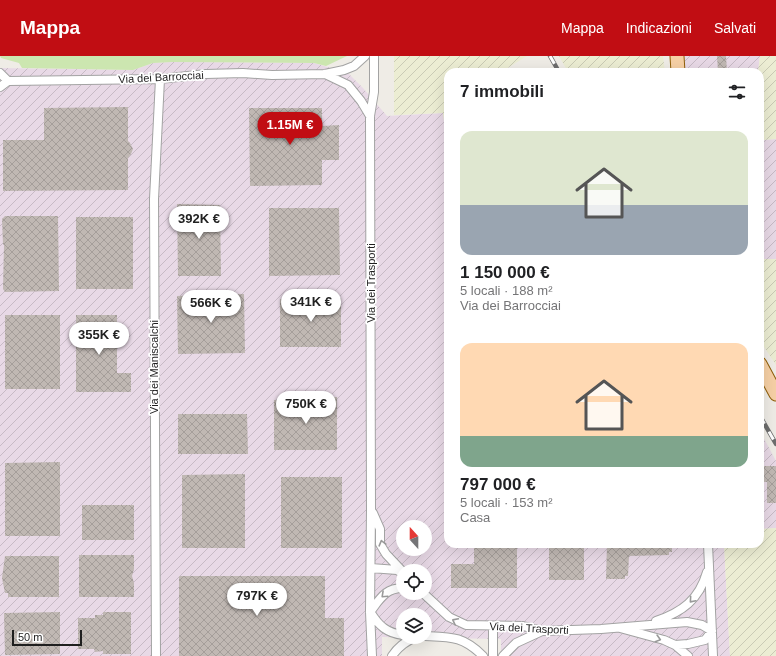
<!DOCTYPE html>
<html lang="it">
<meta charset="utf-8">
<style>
:root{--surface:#fff;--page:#f2f2f2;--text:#202124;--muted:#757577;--accent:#c10d13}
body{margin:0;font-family:Helvetica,sans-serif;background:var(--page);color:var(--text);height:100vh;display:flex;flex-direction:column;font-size:15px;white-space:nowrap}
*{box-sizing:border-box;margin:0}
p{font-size:13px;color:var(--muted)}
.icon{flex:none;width:22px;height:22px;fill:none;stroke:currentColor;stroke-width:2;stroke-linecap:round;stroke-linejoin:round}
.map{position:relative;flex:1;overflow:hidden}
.details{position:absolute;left:444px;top:12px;width:320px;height:480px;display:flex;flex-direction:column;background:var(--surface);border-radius:12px;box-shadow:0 4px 16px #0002}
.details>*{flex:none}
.needle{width:26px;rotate:339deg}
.fabs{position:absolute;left:396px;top:464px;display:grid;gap:8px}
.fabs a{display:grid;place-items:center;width:36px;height:36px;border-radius:50%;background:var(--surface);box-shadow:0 4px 16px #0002;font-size:20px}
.scale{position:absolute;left:12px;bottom:10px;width:70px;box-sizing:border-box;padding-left:4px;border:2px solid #1f1f1f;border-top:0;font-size:11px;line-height:14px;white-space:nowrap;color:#1f1f1f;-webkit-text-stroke:3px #fff;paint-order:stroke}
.price{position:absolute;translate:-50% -34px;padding:0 9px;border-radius:14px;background:#fff;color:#222;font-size:13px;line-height:26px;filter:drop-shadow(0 1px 2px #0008)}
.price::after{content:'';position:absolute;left:50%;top:24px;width:12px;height:9px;margin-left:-6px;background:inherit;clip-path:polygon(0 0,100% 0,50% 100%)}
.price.on{background:var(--accent);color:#fff}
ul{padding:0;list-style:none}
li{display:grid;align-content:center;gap:8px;height:212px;padding:0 16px}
li span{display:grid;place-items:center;height:124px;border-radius:12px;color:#555}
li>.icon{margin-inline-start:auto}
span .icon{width:72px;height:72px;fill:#fffc;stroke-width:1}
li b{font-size:17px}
h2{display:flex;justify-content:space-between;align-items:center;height:48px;padding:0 16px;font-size:17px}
header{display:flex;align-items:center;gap:24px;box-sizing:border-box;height:56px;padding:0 20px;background:var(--accent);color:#fff}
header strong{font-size:19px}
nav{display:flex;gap:22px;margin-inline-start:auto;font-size:14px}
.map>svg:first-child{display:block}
</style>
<header>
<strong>Mappa</strong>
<nav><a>Mappa</a><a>Indicazioni</a><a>Salvati</a></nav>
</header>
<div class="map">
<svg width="776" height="600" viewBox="0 0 776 600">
<defs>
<pattern id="industrial-furrows" width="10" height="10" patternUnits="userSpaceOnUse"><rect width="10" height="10" fill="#e8d9e6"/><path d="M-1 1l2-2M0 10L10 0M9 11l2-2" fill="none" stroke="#c7bac5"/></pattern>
<pattern id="farmland-furrows" width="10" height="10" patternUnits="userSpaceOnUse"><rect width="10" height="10" fill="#ecedd3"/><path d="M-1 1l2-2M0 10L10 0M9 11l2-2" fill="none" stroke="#cacbb5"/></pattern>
<pattern id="building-cross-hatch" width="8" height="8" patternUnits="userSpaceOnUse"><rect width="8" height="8" fill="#c0b8b3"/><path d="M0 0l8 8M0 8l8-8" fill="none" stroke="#a59e9a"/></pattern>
</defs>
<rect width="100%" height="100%" fill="#efece6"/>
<!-- industrial -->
<path fill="url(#industrial-furrows)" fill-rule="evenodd" d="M684 0H760L758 16H685Z
M172 6 314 7 348 17 363 32 387 60 443 57 448 96V488H724L730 600H501V583L382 581V600H0V12L133 14 153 7ZM403 471H425V493H403ZM403 515H425V537H403ZM403 559H425V581H403Z
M776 83V203H760V84Z
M760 375 776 405V472L760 473Z"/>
<!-- farmland -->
<path fill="url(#farmland-furrows)" d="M394 0H527L501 16H448V96L443 57 394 59Z
M559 0H663L665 16H568Z
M760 0H776V83L760 84V16H758Z
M760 203H776V309L760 285Z
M776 472V600H730L724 488H760V473Z"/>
<!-- grass -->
<path fill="#cce6b0" d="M0 0H347L326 10 314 7 172 6 153 7 133 14 22 12 19 7 1 2Z"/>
<!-- building -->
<path fill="url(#building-cross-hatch)" d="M717 0H726L727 16H718Z
M128 51V85L130 87 133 93 131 98 128 102V134L3 135V84H44V52Z
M249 52H322V70L339 69V104H322V129L250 130Z
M177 148 220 149 221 220H178Z
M269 152H339L340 219 269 220Z
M5 160H58L59 235 5 236 3 233 4 189 3 188 2 163Z
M76 161H133V233H76Z
M244 238 245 297 178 298 177 240Z
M341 242V291H280V243Z
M5 259H60V333H5Z
M76 259H117V317H131V336H76Z
M323 341H337V394H274V344H323Z
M178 358H247L248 398H178Z
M60 406V480H5V407Z
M760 410H776V447H767V426H760Z
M245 418V492H182V419Z
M281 421H342V492H281Z
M82 449H134V484H82Z
M474 488H517V532H451V508H474Z
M549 488H584V524H549Z
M607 488H672V496H669V499L629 500 628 520H625V523H606Z
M79 499H134V513L132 520 134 527V541H79Z
M5 500H59V541H8V537H5L2 522Z
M179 520H325V562H344V600H179Z
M60 556V598L5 599 4 557Z
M103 556H131V598H103V595L95 596 94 593H78V562H95V559H103Z"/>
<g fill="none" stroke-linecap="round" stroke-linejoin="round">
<!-- minor casing -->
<g stroke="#a3a3a3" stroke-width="10">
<path id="minor" d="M0 17 8 25
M325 18 348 29 361 45 370 60
M0 31 8 25 160 23 206 18 243 17 272 19 325 18 344 14 354 10 365 0
M373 457 380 473V488L386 498 403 516
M708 488 713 600
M371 512 397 514 402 517
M423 537 449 561 466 569 523 570 542 575 601 573 687 566 702 569 712 575 705 584 688 588 675 589 664 584 620 572
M370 556C380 543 385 532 403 532
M371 557C379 570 387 577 403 579
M656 565C682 556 699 544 707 516
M425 580C451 581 463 580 483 600
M675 589 688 600
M156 600 154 143 160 23
M372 600 370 556 371 453 370 60 374 36V0
M392 600C398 591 406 585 416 581
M493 600V570
M503 600 516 587 542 575"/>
</g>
<!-- primary casing -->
<g stroke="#905f0a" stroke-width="15">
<path id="primary" d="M677 0 678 16
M760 308 776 338"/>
</g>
<!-- minor -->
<use href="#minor" stroke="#fff" stroke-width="8"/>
<!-- primary -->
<use href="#primary" stroke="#f6d0a5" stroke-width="13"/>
<!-- rail casing -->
<g stroke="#6d6d6d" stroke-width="4.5">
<path id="rail" d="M550 0 559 16
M760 360 776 388"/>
</g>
<!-- rail -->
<use href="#rail" stroke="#fff" stroke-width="3" stroke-dasharray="9" stroke-linecap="butt"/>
</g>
<!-- one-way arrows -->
<defs><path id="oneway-chevron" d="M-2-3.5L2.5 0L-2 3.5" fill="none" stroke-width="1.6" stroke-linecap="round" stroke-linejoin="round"/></defs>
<g stroke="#9a9a9a">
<use href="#oneway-chevron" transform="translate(382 487) rotate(-105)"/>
<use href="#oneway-chevron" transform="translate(384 539) rotate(137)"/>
<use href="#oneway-chevron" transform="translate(692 544) rotate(131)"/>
<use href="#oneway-chevron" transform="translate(455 565) rotate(-153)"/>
<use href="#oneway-chevron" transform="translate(658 583) rotate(16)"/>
</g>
<g text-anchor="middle" stroke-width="3.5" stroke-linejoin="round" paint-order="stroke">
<!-- street labels -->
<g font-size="11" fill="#1f1f1f" stroke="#fff">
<text transform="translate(161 21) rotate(-3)" y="4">Via dei Barrocciai</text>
<text transform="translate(371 227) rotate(-90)" y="4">Via dei Trasporti</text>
<text transform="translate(154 311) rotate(-90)" y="4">Via dei Maniscalchi</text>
<text transform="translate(529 572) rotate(3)" y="4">Via dei Trasporti</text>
</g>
</g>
</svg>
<div class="fabs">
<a><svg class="needle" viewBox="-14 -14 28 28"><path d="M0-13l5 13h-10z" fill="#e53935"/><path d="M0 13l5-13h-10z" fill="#757577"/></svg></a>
<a><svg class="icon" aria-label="locate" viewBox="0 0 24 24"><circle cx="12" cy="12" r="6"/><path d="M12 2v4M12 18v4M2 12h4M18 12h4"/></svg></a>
<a><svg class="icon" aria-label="layers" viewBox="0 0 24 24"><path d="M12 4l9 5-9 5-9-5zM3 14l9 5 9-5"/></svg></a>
</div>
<div class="scale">50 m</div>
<b class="price on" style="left:290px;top:90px">1.15M €</b>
<b class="price" style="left:199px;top:184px">392K €</b>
<b class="price" style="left:311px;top:267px">341K €</b>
<b class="price" style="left:211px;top:268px">566K €</b>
<b class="price" style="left:99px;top:300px">355K €</b>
<b class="price" style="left:306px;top:369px">750K €</b>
<b class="price" style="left:257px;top:561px">797K €</b>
<section class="details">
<h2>7 immobili<svg class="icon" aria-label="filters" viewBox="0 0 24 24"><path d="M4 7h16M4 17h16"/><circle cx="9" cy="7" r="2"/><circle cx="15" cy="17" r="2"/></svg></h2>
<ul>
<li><span style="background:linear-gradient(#dfe7d0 60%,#9aa5b1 0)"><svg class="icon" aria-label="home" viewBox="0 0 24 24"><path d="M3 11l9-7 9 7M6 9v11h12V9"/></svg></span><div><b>1 150 000 €</b><p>5 locali · 188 m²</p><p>Via dei Barrocciai</p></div></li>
<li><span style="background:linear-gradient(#ffd9b3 75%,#7fa58c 0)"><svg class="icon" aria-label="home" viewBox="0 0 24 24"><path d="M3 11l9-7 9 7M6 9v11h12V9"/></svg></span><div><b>797 000 €</b><p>5 locali · 153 m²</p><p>Casa</p></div></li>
</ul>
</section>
</div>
